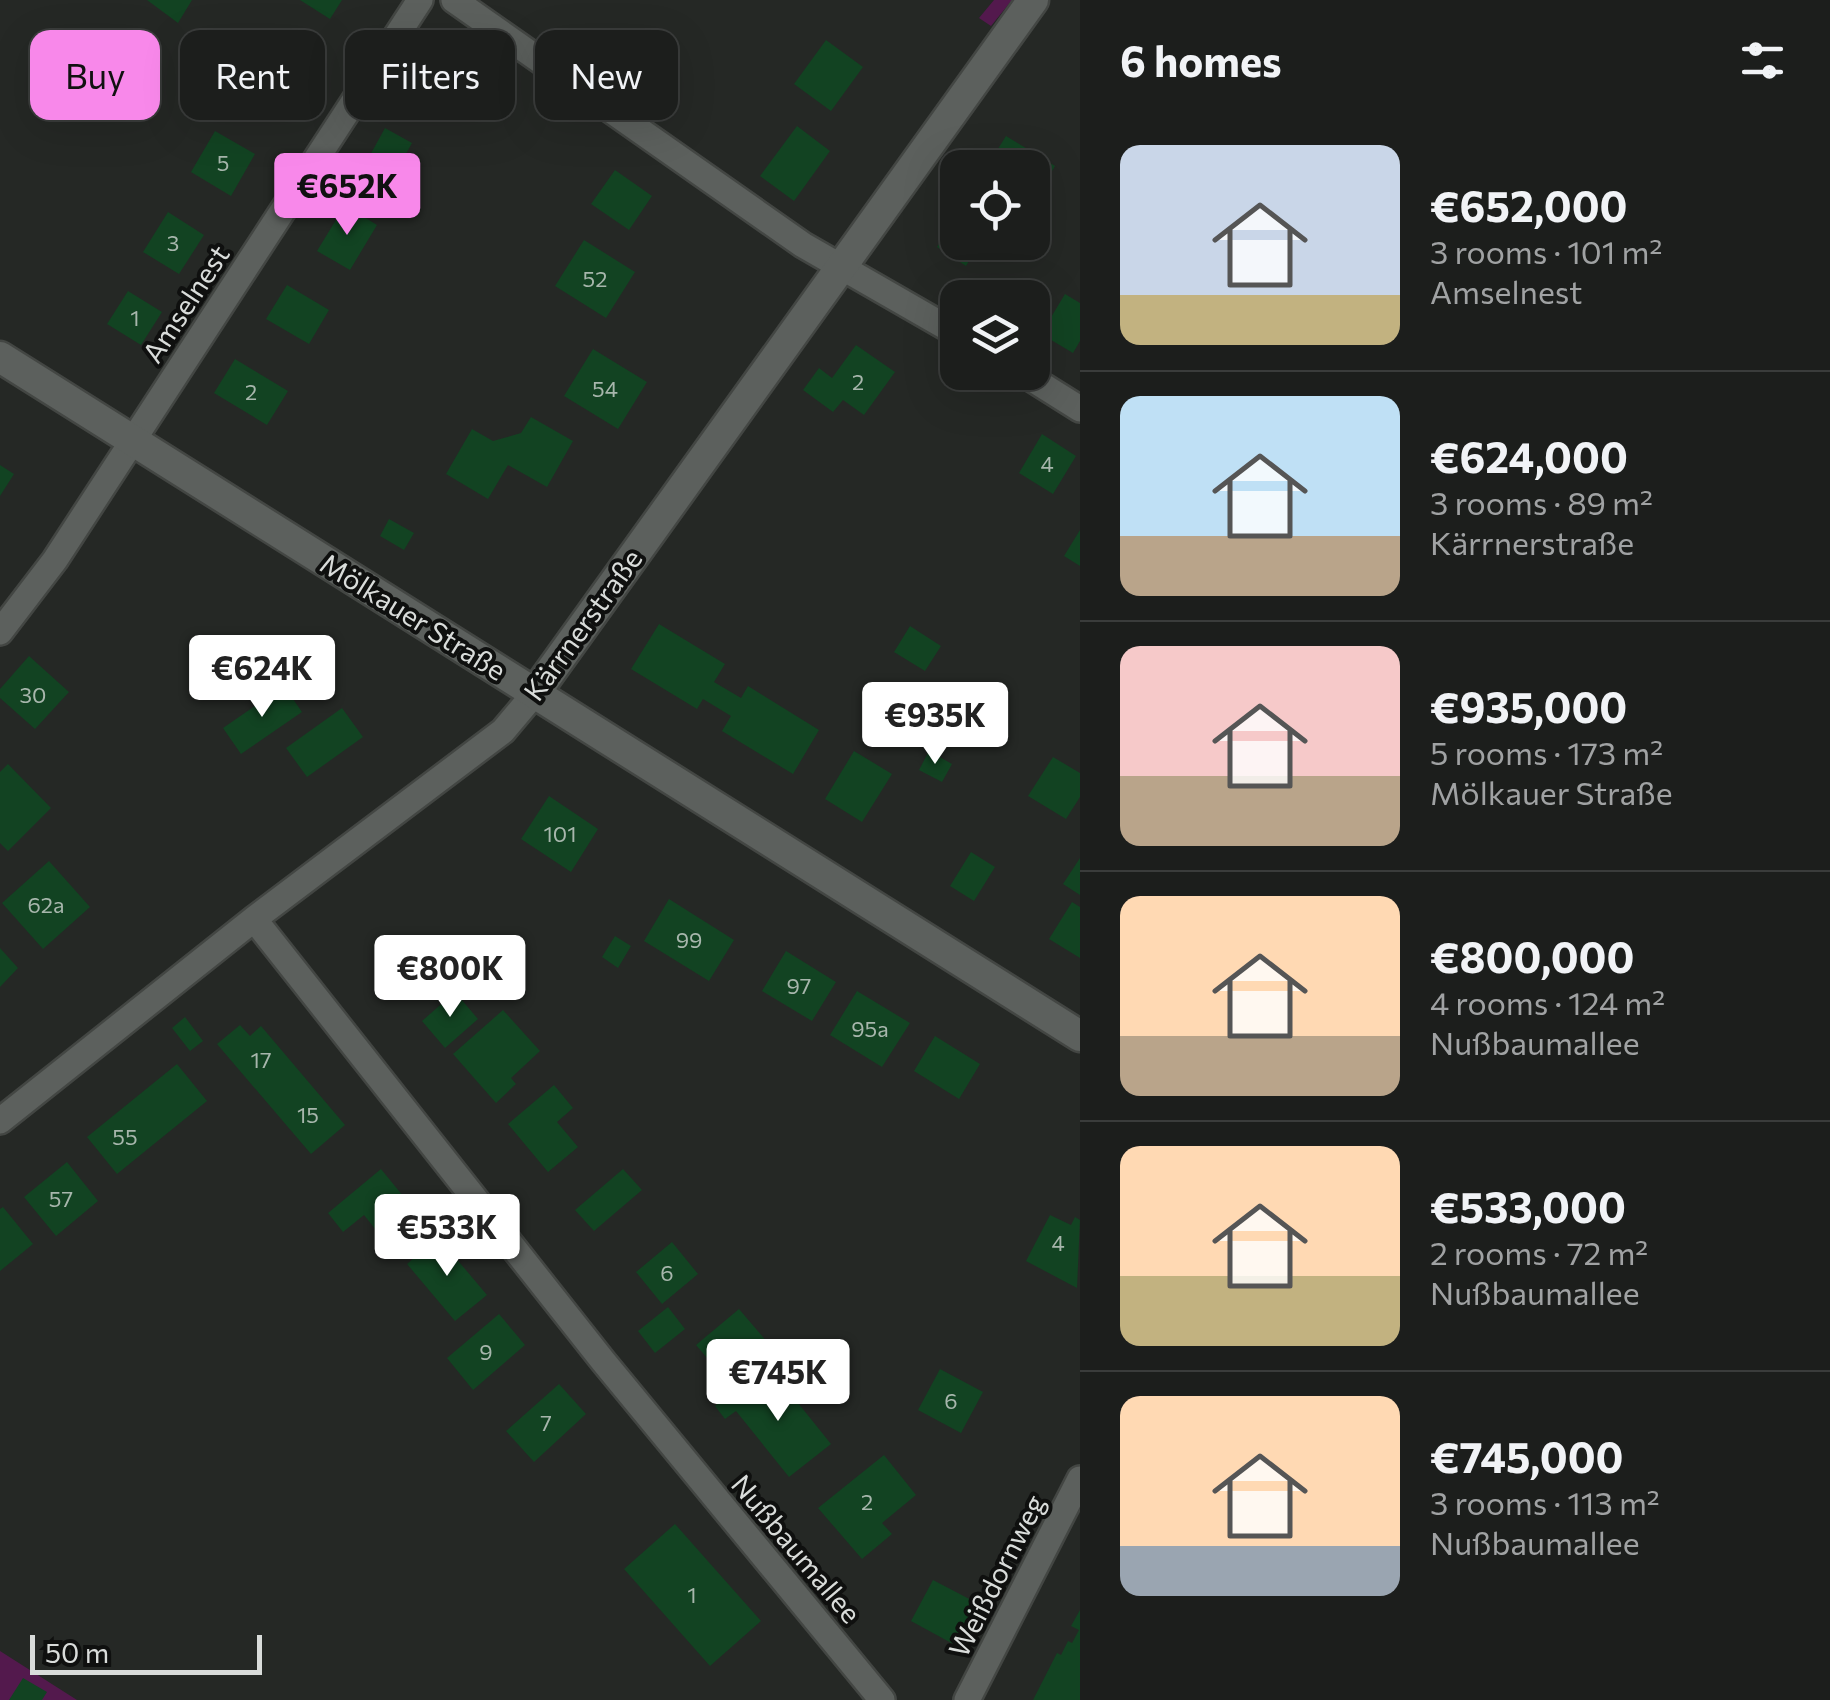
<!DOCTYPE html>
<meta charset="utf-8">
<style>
:root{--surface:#1c1e1c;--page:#252725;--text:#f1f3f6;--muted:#a0a2a3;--line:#3a3c3b;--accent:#f888ea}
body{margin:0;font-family:Commissioner,sans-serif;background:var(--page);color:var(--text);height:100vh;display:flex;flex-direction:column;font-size:38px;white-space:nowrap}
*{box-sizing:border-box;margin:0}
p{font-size:32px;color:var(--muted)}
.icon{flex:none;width:55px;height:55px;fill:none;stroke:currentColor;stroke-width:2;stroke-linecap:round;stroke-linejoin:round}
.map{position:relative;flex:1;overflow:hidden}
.sheet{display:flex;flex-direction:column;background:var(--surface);width:750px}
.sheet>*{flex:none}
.guide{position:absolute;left:30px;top:30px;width:900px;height:90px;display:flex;gap:20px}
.buttons{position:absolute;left:940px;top:150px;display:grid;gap:20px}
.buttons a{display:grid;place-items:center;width:110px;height:110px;border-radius:20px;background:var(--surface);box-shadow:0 10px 40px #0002,0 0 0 2px var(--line);font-size:50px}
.scale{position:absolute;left:30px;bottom:25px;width:232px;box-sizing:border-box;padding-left:10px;border:5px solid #d9dcda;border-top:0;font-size:28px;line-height:35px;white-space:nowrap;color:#d9dcda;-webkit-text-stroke:8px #0f100f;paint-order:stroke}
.price{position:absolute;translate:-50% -85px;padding:0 22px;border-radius:10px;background:#fff;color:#222;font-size:32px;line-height:65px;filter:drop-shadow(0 2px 5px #0008)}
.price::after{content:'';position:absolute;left:50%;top:60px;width:30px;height:22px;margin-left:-15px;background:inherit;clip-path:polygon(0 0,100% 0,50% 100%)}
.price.active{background:var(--accent);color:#111}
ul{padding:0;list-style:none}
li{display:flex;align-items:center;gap:30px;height:250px;padding:0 40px}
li+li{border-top:2px solid var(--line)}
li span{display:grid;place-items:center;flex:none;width:280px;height:200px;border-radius:20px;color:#555}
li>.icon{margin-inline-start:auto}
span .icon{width:120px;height:120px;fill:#fffc;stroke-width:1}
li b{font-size:42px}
h2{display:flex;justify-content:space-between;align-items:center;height:120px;padding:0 40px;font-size:42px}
.chip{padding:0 35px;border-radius:20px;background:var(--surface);box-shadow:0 10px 40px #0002,0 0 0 2px var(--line);font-size:35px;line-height:90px}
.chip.active{background:var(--accent);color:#111}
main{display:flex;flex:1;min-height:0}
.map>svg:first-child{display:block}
</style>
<main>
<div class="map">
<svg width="1080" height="1700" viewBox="0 0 1080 1700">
<rect width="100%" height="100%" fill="#252825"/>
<!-- green -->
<path fill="#53194d" d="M994 0H1012L991 26 979 18Z
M0 1651 77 1700H0Z"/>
<!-- building -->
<path fill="#124322" d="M147 0H192L178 23Z
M300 0H342L330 19Z
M826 40 863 67 831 111 794 84Z
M418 49 455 72 438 99 401 76Z
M797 126 830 151 794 201 760 176Z
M385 128 412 143 390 183 363 168Z
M215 131 255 154 231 196 191 172Z
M1006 136 1055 166 1046 181 1038 176 1032 185V168H986Z
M615 170 652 196 629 230 591 204Z
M345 205 377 225 350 270 317 251Z
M168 212 204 235 179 274 143 252Z
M958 213V242H980L966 266 937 247Z
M584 240 635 272 606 318 555 286Z
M287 285 329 310 309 344 266 319Z
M128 291 162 312 141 345 107 324Z
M1065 294 1080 303V341L1073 353 1041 334Z
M856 345 895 372 864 415 843 400 833 412 803 390 819 368 832 378Z
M593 349 647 382 618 429 564 396Z
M235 359 288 391 267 425 214 393Z
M531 417 573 441 547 487 508 465 488 499 446 474 472 429 493 441 521 433Z
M1042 434 1076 456 1053 494 1019 473Z
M0 465 14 474 0 496Z
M389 519 414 533 404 550 380 536Z
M1080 530V566L1064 556Z
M659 624 725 664 714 682 741 698 748 686 819 730 793 774 722 731 731 716 703 699 697 709 631 669Z
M910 626 941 646 925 671 894 652Z
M29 656 69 692 35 729 0 698V689Z
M284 686 302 712 241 754 223 728Z
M342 708 363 737 307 777 286 748Z
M854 751 892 774 862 822 825 799Z
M929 751 952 764 942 782 919 770Z
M1053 757 1080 773V797L1066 819 1028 796Z
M8 764 51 808 8 851 0 843V772Z
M549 796 598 829 571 872 521 839Z
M971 852 995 867 974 901 950 886Z
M1080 858V895L1063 884Z
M49 861 90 907 43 949 2 903Z
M669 899 734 940 709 981 644 941Z
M1072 902 1080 907V958L1049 939Z
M615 936 631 946 618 968 602 957Z
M0 948 18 968 0 987Z
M786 951 836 982 812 1021 762 991Z
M857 991 910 1023 882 1067 830 1035Z
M455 992 478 1019 445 1048 422 1021Z
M503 1010 540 1051 511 1078 516 1084 496 1103 453 1054Z
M185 1017 203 1041 190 1051 172 1028Z
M240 1025 250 1036 261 1026 345 1125 311 1154 217 1044Z
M935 1036 980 1064 959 1099 914 1071Z
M177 1064 207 1101 117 1174 87 1137Z
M554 1085 573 1108 557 1122 578 1147 548 1172 508 1124Z
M67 1162 98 1201 56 1236 24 1197Z
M381 1169 421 1218 388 1245 364 1215 343 1232 328 1213Z
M623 1169 642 1190 594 1231 575 1210Z
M3 1207 33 1244 0 1271V1209Z
M1050 1215 1071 1225 1075 1217 1080 1220 1077 1288 1026 1261Z
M438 1237 487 1295 455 1321 407 1264Z
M672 1242 698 1274 662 1304 636 1272Z
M668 1307 685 1329 655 1353 638 1331Z
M739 1309 768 1343 725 1379 696 1345Z
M499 1314 525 1345 473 1390 447 1358Z
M940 1369 983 1392 961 1433 918 1410Z
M778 1378 831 1444 789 1477 736 1411 725 1419 715 1406 743 1383 755 1397Z
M559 1384 586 1414 534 1462 506 1431Z
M884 1455 916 1495 882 1523 892 1534 862 1559 818 1508Z
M675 1524 761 1621 710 1666 624 1569Z
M933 1580 977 1603 955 1645 911 1621Z
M1080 1610V1700H1033L1057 1653 1061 1655 1068 1641 1072 1643 1079 1630 1071 1626Z
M23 1678 47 1692 42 1700H9Z"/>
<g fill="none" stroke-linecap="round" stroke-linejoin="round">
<!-- street casing -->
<g stroke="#434643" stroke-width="30">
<path id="street" d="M454 0 803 245 958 334
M1021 372 1080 409
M0 632 55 560 420 0
M254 919 603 1361 882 1700
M0 1121 254 919 503 731 535 693
M967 1700 1080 1479"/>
</g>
<!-- secondary casing -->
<g stroke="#434643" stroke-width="35">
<path id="secondary" d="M0 357 1080 1036
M535 693 1033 0"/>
</g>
<!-- street -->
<use href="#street" stroke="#5c605d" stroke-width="25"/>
<!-- secondary -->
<use href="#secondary" stroke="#5c605d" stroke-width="30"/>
</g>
<g text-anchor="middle" stroke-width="8" stroke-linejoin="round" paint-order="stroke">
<!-- number labels -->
<g font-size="22" fill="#a7b6ac">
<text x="223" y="171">5</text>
<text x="173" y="251">3</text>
<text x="595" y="287">52</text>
<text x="135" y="326">1</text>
<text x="858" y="390">2</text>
<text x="605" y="397">54</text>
<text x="251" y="400">2</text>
<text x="1047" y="472">4</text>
<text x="33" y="703">30</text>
<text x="560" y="842">101</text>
<text x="46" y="913">62a</text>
<text x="689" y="948">99</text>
<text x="799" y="994">97</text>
<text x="870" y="1037">95a</text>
<text x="261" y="1068">17</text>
<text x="308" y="1123">15</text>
<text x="125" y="1145">55</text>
<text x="61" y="1207">57</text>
<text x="1058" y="1251">4</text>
<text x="667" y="1281">6</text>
<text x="486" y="1360">9</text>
<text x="951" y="1409">6</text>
<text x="546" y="1431">7</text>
<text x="867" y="1510">2</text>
<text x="692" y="1603">1</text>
</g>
<!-- street labels -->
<g font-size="28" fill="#d9dcda" stroke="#0f100f">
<text transform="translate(186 304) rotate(-57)" y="10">Amselnest</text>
<text transform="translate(413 617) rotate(32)" y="10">Mölkauer Straße</text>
<text transform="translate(583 625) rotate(-54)" y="10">Kärrnerstraße</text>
<text transform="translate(796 1549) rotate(50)" y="10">Nußbaumallee</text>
<text transform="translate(997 1576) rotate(-63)" y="10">Weißdornweg</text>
</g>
</g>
</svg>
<div class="buttons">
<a><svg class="icon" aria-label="locate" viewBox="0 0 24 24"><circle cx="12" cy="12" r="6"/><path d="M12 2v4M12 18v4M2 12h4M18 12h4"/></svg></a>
<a><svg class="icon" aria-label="layers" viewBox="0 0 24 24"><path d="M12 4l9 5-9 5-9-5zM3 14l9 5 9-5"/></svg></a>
</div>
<div class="scale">50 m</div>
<b class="price active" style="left:347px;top:238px">€652K</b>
<b class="price" style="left:262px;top:720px">€624K</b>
<b class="price" style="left:935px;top:767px">€935K</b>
<b class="price" style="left:450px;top:1020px">€800K</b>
<b class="price" style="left:447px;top:1279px">€533K</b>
<b class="price" style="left:778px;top:1424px">€745K</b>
<div class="guide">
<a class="chip active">Buy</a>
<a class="chip">Rent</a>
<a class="chip">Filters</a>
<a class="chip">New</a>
</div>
</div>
<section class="sheet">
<h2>6 homes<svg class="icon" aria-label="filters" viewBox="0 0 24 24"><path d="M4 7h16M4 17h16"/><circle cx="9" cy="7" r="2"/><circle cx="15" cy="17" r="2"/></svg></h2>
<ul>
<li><span style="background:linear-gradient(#c9d6e8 75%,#c2b280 0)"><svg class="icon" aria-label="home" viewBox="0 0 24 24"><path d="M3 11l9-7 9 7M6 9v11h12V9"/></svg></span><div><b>€652,000</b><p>3 rooms · 101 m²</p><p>Amselnest</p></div></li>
<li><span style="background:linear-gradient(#bfe0f5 70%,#b9a48a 0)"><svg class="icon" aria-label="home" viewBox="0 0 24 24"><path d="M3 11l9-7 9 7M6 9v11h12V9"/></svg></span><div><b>€624,000</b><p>3 rooms · 89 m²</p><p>Kärrnerstraße</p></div></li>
<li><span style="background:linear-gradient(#f6c9c9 65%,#b9a48a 0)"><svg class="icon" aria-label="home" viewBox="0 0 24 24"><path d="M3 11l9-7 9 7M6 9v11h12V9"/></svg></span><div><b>€935,000</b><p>5 rooms · 173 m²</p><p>Mölkauer Straße</p></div></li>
<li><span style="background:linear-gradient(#ffd9b3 70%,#b9a48a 0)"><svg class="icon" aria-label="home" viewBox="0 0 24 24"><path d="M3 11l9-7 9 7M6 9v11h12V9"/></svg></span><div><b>€800,000</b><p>4 rooms · 124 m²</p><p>Nußbaumallee</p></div></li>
<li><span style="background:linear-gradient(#ffd9b3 65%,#c2b280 0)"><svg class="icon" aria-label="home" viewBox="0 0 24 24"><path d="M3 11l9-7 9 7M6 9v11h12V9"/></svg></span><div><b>€533,000</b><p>2 rooms · 72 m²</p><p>Nußbaumallee</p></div></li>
<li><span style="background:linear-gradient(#ffd9b3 75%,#9aa5b1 0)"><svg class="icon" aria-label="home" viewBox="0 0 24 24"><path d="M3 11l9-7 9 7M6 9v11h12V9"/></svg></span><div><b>€745,000</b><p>3 rooms · 113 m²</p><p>Nußbaumallee</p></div></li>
</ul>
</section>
</main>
